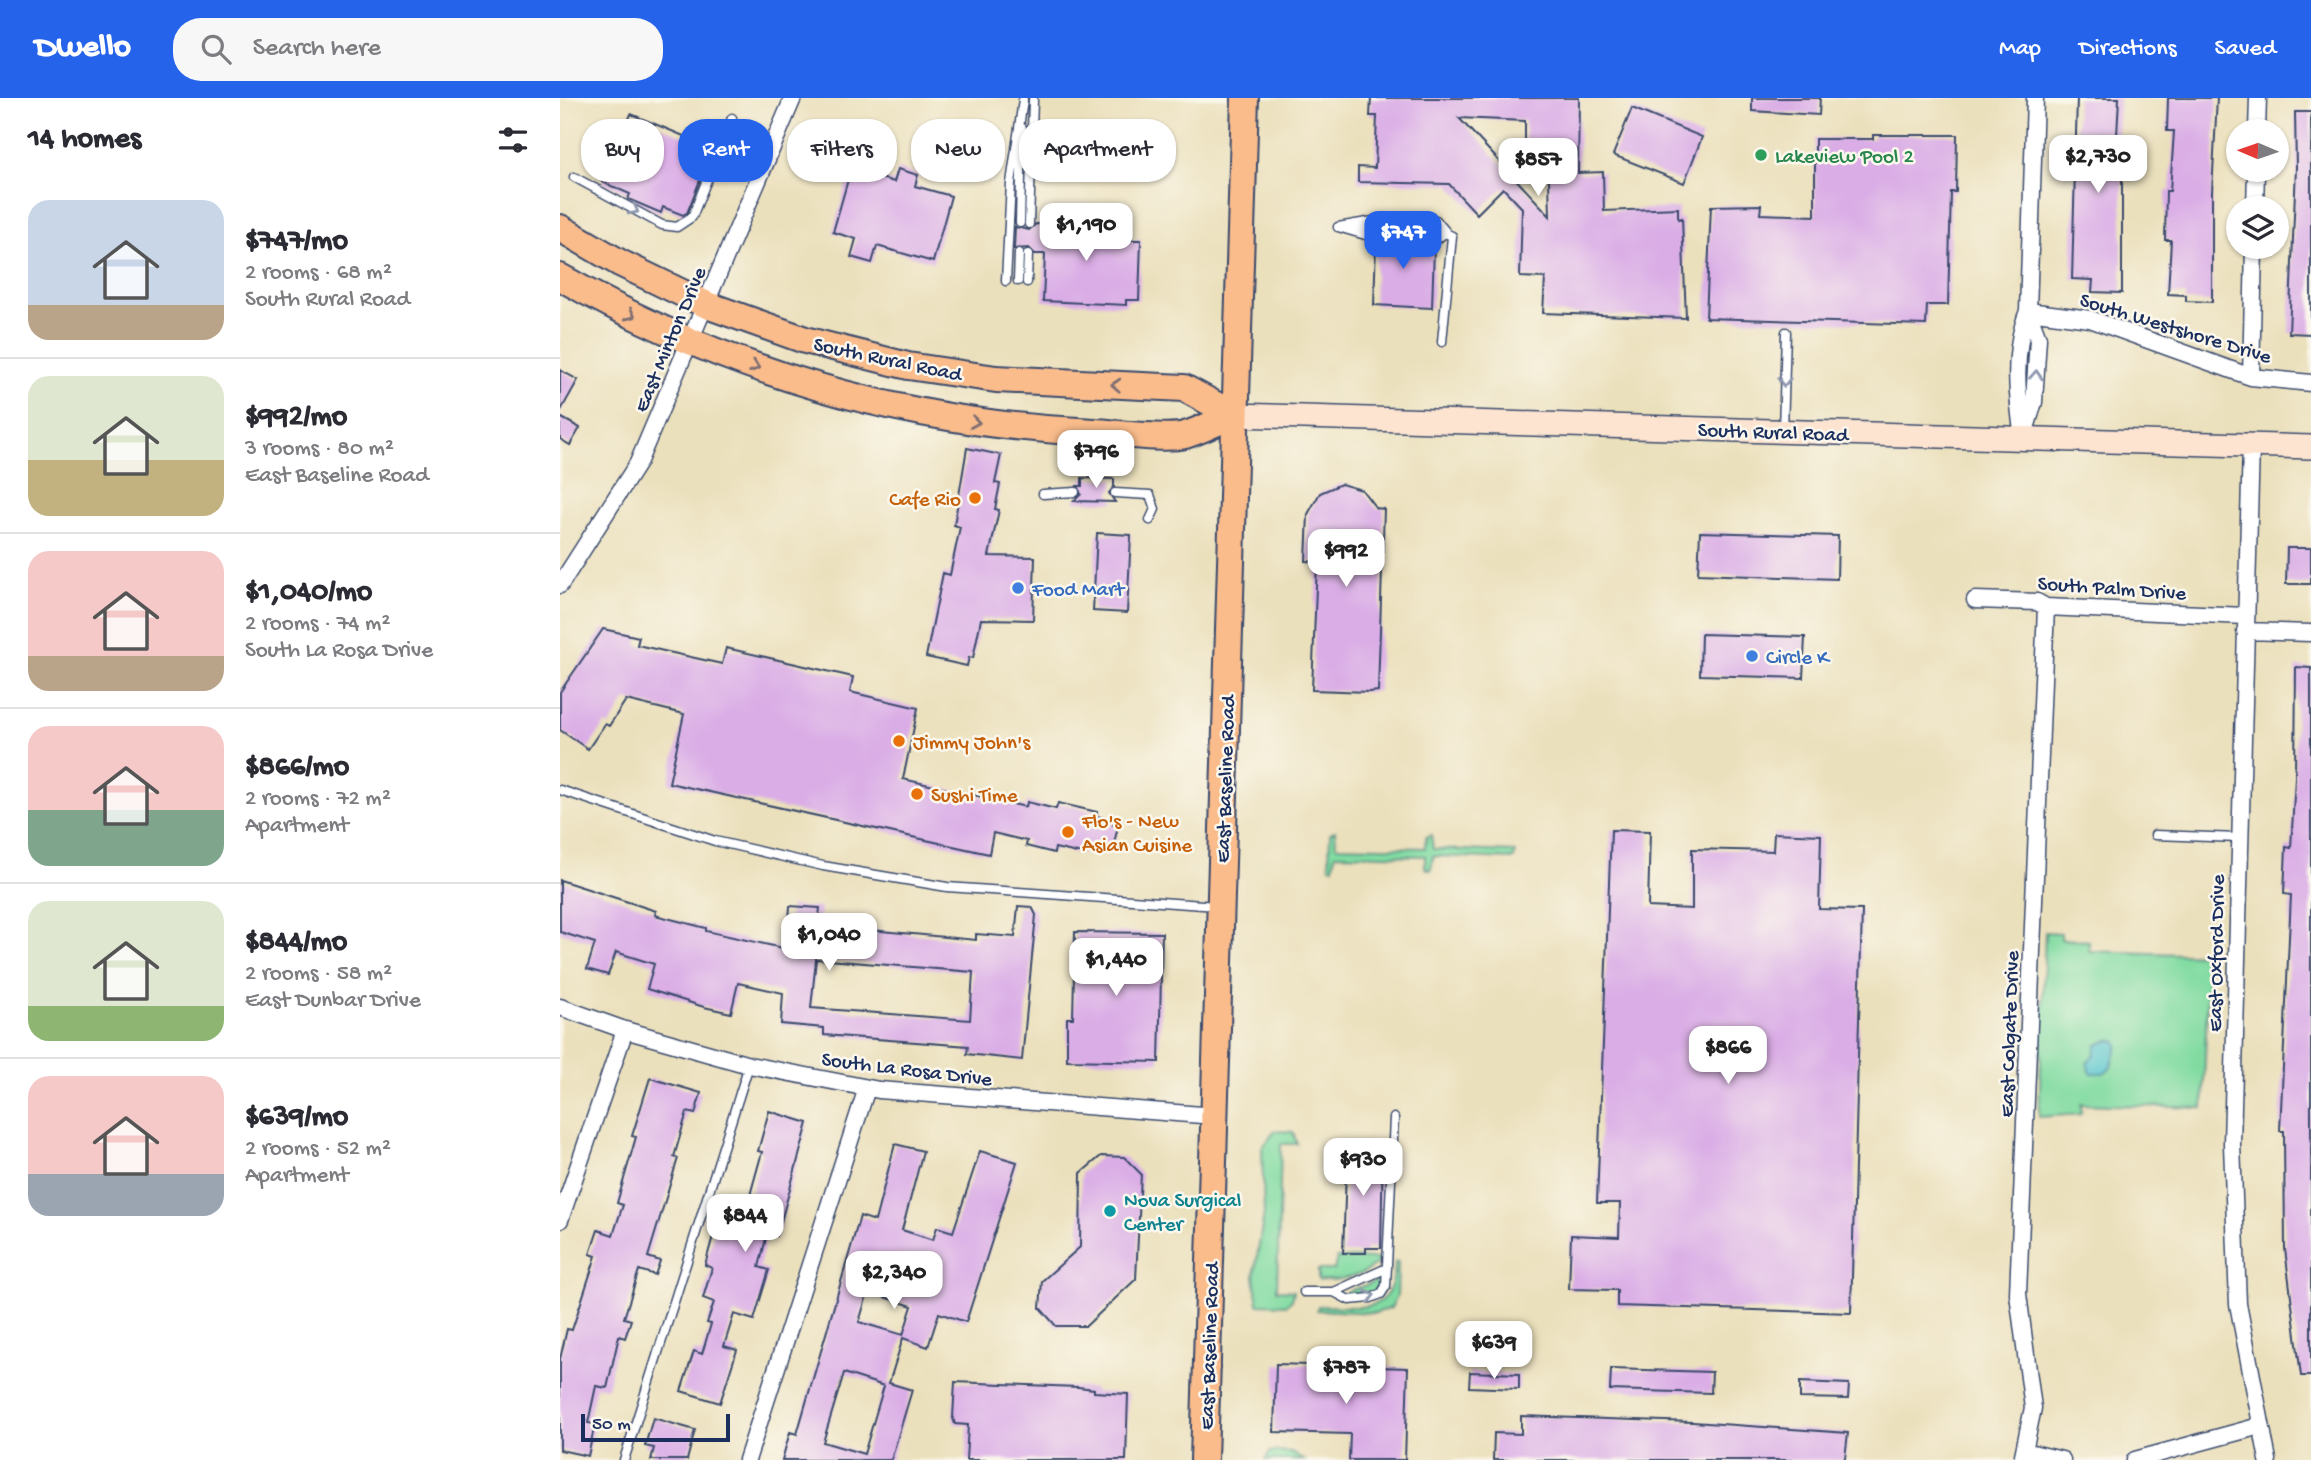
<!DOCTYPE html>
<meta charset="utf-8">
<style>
:root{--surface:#fff;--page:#f7f7f7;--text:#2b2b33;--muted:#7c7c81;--line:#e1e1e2;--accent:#2563eb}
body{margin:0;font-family:"Gochi Hand",sans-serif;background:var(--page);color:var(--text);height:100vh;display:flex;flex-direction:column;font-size:26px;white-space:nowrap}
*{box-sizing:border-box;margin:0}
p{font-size:23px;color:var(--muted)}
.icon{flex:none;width:38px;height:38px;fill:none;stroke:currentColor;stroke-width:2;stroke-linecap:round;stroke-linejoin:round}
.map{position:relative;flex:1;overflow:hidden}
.details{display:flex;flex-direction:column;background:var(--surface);width:560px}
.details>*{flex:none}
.top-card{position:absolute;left:21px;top:21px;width:665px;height:63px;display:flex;gap:14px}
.needle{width:46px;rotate:272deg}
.fabs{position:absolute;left:1666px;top:21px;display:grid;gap:14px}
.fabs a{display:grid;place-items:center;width:63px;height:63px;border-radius:50%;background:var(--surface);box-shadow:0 2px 5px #0004;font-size:35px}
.scale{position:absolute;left:21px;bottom:18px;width:149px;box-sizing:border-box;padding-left:7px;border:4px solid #1b2f5e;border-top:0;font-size:19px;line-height:24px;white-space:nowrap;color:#1b2f5e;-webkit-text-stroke:5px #fbf7ec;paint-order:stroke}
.price{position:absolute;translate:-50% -60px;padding:0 16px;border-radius:14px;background:#fff;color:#222;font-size:23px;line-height:46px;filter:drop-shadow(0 2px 4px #0008)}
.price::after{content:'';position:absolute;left:50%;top:42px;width:21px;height:16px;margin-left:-10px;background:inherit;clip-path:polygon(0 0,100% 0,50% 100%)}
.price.selected{background:var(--accent);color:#fff}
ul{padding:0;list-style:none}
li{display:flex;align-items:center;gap:21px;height:175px;padding:0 28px}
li+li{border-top:2px solid var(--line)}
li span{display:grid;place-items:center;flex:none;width:196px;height:140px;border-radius:21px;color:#555}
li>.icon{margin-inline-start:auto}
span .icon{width:84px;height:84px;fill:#fffc;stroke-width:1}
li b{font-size:30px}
h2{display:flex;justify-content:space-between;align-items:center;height:84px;padding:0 28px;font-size:30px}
.pill{padding:0 24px;border-radius:28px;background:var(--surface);box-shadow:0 2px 5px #0004;font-size:24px;line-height:63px}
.pill.selected{background:var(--accent);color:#fff}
header{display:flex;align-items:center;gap:42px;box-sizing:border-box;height:98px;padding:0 35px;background:var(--accent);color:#fff}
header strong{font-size:33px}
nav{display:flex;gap:38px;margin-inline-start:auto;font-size:24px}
.search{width:490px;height:63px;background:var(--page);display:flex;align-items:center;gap:18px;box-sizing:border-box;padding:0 24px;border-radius:28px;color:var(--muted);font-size:26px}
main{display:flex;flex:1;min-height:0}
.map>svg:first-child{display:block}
</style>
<header>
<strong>Dwello</strong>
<div class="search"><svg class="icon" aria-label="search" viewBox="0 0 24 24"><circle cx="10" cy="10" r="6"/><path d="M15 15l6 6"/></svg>Search here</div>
<nav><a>Map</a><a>Directions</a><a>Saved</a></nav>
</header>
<main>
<section class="details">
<h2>14 homes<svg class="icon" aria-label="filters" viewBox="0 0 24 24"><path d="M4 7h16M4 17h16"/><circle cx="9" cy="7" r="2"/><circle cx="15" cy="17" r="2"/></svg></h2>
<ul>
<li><span style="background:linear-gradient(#c9d6e8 75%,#b9a48a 0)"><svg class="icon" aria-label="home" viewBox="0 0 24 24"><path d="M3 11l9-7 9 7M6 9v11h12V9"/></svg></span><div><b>$747/mo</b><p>2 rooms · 68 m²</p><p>South Rural Road</p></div></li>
<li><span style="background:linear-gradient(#dfe7d0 60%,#c2b280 0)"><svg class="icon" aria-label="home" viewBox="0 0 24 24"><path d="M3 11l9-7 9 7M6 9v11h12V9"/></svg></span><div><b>$992/mo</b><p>3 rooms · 80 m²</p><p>East Baseline Road</p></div></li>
<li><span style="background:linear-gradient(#f6c9c9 75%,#b9a48a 0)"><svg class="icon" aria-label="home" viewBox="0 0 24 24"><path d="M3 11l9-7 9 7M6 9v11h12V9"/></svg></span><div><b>$1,040/mo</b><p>2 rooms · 74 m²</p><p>South La Rosa Drive</p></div></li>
<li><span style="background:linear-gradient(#f6c9c9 60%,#7fa58c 0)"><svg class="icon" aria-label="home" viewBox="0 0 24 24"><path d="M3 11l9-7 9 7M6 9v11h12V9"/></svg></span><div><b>$866/mo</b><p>2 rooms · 72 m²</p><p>Apartment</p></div></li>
<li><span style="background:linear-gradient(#dfe7d0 75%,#8fb573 0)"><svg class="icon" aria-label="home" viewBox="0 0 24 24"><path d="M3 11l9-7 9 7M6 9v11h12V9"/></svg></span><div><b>$844/mo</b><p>2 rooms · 58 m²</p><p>East Dunbar Drive</p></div></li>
<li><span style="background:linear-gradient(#f6c9c9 70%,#9aa5b1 0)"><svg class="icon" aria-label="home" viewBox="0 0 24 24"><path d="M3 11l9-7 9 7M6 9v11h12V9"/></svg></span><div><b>$639/mo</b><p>2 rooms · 52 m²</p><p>Apartment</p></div></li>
</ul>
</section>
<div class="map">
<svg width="1751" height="1362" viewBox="0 0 1751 1362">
<rect width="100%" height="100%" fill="#fbf7ec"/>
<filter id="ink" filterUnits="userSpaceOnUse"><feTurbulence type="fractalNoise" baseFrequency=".0143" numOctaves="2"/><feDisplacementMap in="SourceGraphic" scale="14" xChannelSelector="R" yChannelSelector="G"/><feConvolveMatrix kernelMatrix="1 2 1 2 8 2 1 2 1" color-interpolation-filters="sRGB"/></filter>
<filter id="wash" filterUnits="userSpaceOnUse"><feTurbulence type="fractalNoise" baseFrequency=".00686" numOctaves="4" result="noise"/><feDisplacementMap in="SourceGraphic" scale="28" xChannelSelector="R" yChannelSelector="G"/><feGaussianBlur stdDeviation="1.57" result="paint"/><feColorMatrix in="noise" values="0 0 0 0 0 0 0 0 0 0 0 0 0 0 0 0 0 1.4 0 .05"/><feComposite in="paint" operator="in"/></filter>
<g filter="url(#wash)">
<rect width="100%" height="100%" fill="#ebe0bc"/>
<!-- green -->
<path fill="#81dba1" stroke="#4e8580" stroke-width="2" d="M775 733 776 748 865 750 866 739 871 737 873 751 955 754 954 761 873 758 871 772 865 770V758L775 756 773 769 769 768 770 735Z
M1485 834 1501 835V841L1529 843V853L1649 857 1643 1010 1521 1006V1016L1479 1019Z
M715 1033 733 1034 737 1046H721L717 1192 734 1193 732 1202 726 1207 698 1206 694 1178 704 1116 702 1050Z
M777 1160 820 1161C809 1179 777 1183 758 1182V1172H774Z
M835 1164H838L837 1198 831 1210 815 1215 757 1212 758 1208C801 1208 833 1220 835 1164Z
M823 1181 813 1195 786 1196V1194Z
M719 1353 731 1354 744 1362H705L710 1354Z"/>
<!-- water -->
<path fill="#59c6cd" stroke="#3a7a96" stroke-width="2" d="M1549 942 1556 943 1558 948 1550 971 1543 975H1531L1527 964 1534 957 1537 947Z"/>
<g id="blocks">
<!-- building -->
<path fill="#daade6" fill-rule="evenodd" d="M811 0H1019L1018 75 1043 74 1044 113 1118 110V121L1122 120 1126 220 983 215 985 180 960 179 962 110 943 90 917 116 889 86 798 84V69L815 70 817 18H810ZM899 20 965 23V47H988L990 118Z
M1192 0H1260L1259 17 1192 13Z
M1517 0H1559L1557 38H1566L1562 80V195L1532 194 1533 182 1512 181Z
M1608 0H1657L1652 94V204L1626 203V197L1608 196 1611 142H1605L1606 93H1610L1614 33H1607Z
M1072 10 1142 39 1124 85 1053 57Z
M1735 14H1751V236L1729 235 1736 70Z
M71 16 131 41 129 45 151 54 127 115 123 117 103 109 101 115 68 101 70 96 42 84Z
M1313 37H1397L1396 94H1391L1388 207H1367L1366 227 1146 220 1151 108 1201 107 1200 116 1255 118V41H1313Z
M291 71 334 84 338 71 358 77 355 88 391 98 373 164 317 148 312 165 291 159 296 141 273 134Z
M825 120H840L843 135 840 141 843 147 874 150 872 210 814 207 816 147 825 143 822 136Z
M476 126 568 129V142H581L579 202H566V207L483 203 485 156H475L469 150 454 151 455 129 469 132Z
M0 272 18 282 0 314Z
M0 319 20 330 10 347 0 341Z
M407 350 441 357 435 385 440 386 435 411 439 412 429 458 475 459 473 522 421 521 413 560 409 559 407 568 366 559 383 475 390 477 400 429 394 427Z
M522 380 554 381V389L549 395 555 404 514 403 521 396 517 388H522Z
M781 386 802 392 816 410 824 411 818 593 810 594 752 592 757 464 746 463 748 416 760 395Z
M1140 434 1278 438 1277 481 1138 476Z
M537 435 571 437 567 515 533 513Z
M1727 450H1751V486H1726Z
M43 531 79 539 77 547 162 566 166 550 293 579 290 594 358 610 343 681 466 709 467 704 496 711 498 705 537 714 536 718 555 722 553 727 558 728 553 750 548 749 547 754 538 752 537 755 527 752V755H517L495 750 494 755 466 748 467 743 433 735 429 756 109 685 124 616 66 602 49 628 45 626 28 651 0 632V594Z
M1141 536 1245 539 1243 580 1140 577Z
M1736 569 1751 570V1278H1741L1725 1151 1724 1033H1720L1731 797 1724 796 1726 749 1731 750 1735 679Z
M1051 732 1090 733 1088 809 1132 811V751L1213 753 1214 735 1261 737 1259 811 1302 812 1291 1215 1057 1208V1192L1009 1191 1011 1137 1059 1139 1060 1105H1037Z
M0 782 96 813 95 817 146 830V833L227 851 230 808 260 810 258 827 416 842V836L455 839 458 808 472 809 476 817 462 962 407 956 408 948 264 937V930L221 926 223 895 178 885 171 915 144 909 87 891 94 866 56 854 48 877 27 871 35 845 0 834ZM256 861 413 874 410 922 251 910Z
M515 834 602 835 599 964 507 962V920H513Z
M90 980 141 995 135 1016 127 1014 114 1059 118 1060 88 1159 100 1163 95 1177 79 1172 64 1220 71 1222 65 1240 59 1238 47 1290 36 1288 28 1325 35 1326 28 1358 0 1352V1261L7 1231 12 1232 36 1158 30 1156 38 1132 53 1137 63 1107 57 1105 76 1039 72 1038Z
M209 1013 248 1025 217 1138 207 1136 199 1169 209 1172 194 1222 174 1216 164 1248 177 1252 160 1305 121 1293 134 1253 142 1256 151 1226 147 1225 154 1204 143 1200 152 1170 145 1167 159 1116 178 1121 181 1107 187 1108 202 1054 198 1053Z
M787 1045 823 1046 821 1150H806V1155H783Z
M335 1046 363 1053 342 1132 373 1142 377 1129 393 1134 420 1053 457 1064 406 1224 379 1215 368 1249 343 1240 329 1285 352 1292 331 1362H222L230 1334 237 1336 300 1118 315 1123ZM308 1194 352 1208 343 1237 299 1224ZM284 1275 324 1288 304 1356 263 1344Z
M541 1058 564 1059 581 1076 576 1181 526 1228H496L480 1210 482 1183 520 1149 521 1075Z
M716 1266 848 1270 845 1362H789L790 1336 714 1334Z
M1051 1271 1152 1274 1151 1295 1050 1292Z
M910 1274 959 1276V1291L909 1289Z
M395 1284 518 1289 534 1291V1294L568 1296 566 1362H406L408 1327 395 1326 393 1320Z
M1240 1284 1289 1286 1288 1301 1240 1300Z
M961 1318 1133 1324 1288 1335 1285 1360 1282 1362H933L934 1335 961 1336Z
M93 1320 135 1332 127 1362H91L94 1350 85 1348Z"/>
</g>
</g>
<g filter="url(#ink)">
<use href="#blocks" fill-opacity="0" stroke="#3a4a6c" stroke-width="2"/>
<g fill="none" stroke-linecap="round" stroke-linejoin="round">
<!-- lane casing -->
<g stroke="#3a4a6c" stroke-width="11">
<path id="lane" d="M14 79 102 127 117 129 132 119 172 20
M460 125 462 30
M469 126 473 2
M778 129 819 141
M778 129 819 122
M787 129 819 130
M846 130 876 131 892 138 882 244
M846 141 876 142 886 134 876 122 846 123
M446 183 451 85 463 2
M458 183 459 155
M467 184 468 156
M1223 333 1226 234
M555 395 590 397 595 411 590 422
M483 396 515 394
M0 692 155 743 263 768 387 789 657 808
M1595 737 1679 740
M744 1194H774L789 1202 811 1200 821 1196 826 1188 834 1020
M774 1194 827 1170
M64 1362 189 967"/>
</g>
<!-- street casing -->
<g stroke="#3a4a6c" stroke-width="19">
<path id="street" d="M1697 33 1698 0
M1695 110 1696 72
M1468 213 1530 221 1691 279 1751 285
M1691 279 1694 149
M1464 337 1474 304 1478 240 1468 213
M1463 340C1457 298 1452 253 1468 213L1475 0
M1691 347 1672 1046 1678 1206 1708 1362
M0 487 78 365 233 0
M1415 502 1477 504 1486 509 1685 518
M1685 533 1751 535
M0 909 65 932 189 967 319 992 655 1018
M0 1122 65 932
M1464 1353 1502 1362
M187 1362 307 990
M1462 1362 1473 1310 1458 1196 1486 509
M1575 1362 1700 1328"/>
</g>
<!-- secondary casing -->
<g stroke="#3a4a6c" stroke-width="26">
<path id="secondary" d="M674 317 1751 349"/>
</g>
<!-- primary casing -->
<g stroke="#3a4a6c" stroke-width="30">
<path id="primary" d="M0 130 60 165 147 207 245 242 348 268 436 281 624 290 674 317
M0 179C164 272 346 327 535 334 557 335 606 342 625 337 642 332 658 323 674 317
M644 1362 685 0"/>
</g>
<!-- lane -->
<use href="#lane" stroke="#fff" stroke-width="8"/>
<!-- street -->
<use href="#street" stroke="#fff" stroke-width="16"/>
<!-- secondary -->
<use href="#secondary" stroke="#fde4d1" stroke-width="23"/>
<!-- primary -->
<use href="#primary" stroke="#fabc8b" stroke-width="26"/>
</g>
<!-- one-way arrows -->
<defs><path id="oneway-chevron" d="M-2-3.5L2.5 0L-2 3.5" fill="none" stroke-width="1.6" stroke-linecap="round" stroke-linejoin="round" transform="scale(1.75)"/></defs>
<g stroke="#8d97ae">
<use href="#oneway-chevron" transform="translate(74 112) rotate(28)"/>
<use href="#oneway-chevron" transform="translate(1476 277) rotate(-87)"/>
<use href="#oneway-chevron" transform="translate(1224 284) rotate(91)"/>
<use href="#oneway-chevron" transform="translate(810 1198) rotate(-14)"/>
</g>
<g stroke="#7f6e72">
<use href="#oneway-chevron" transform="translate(71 217) rotate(25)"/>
<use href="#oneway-chevron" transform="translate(195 269) rotate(20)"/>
<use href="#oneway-chevron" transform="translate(556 287) rotate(-177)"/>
<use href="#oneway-chevron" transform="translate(415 324) rotate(9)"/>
</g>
</g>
<!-- markers -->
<circle fill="#2e9e5b" stroke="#fbf7ec" stroke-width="2.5" cx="1201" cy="57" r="7"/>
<g fill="#e8710a" stroke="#fbf7ec" stroke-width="2.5">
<circle cx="415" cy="400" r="7"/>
<circle cx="339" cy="643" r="7"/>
<circle cx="357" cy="696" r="7"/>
<circle cx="508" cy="734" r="7"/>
</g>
<g fill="#3f7fe0" stroke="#fbf7ec" stroke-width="2.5">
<circle cx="458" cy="490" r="7"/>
<circle cx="1192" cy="558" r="7"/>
</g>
<circle fill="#0f9aa8" stroke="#fbf7ec" stroke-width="2.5" cx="550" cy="1113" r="7"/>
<g text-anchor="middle" stroke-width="5" stroke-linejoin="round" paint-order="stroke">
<!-- leisure labels -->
<g font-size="21" fill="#27864d" stroke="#fbf7ec" text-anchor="start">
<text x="1215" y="64">Lakeview Pool 2</text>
</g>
<!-- street labels -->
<g font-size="21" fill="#1b2f5e" stroke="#fbf7ec">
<text transform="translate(1616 229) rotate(17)" y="7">South Westshore Drive</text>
<text transform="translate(109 241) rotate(-67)" y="7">East Minton Drive</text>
<text transform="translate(328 260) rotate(12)" y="7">South Rural Road</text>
<text transform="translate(1213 333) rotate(2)" y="7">South Rural Road</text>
<text transform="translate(1552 489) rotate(4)" y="7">South Palm Drive</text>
<text transform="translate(664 681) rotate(-88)" y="7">East Baseline Road</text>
<text transform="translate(1655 855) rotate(-89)" y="7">East Oxford Drive</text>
<text transform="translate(1448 936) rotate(-88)" y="7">East Colgate Drive</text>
<text transform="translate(347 970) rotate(7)" y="7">South La Rosa Drive</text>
<text transform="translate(648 1248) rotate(-88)" y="7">East Baseline Road</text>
</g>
<!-- food labels -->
<g font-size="21" fill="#c56008" stroke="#fbf7ec" text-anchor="start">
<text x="401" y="407" text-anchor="end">Cafe Rio</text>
<text x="353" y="650">Jimmy John's</text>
<text x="371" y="703">Sushi Time</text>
<text x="522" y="729">Flo's - New<tspan x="522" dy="24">Asian Cuisine</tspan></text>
</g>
<!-- shop labels -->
<g font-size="21" fill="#366cbe" stroke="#fbf7ec" text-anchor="start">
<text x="472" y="497">Food Mart</text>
<text x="1206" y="565">Circle K</text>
</g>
<!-- culture labels -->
<g font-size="21" fill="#0d838f" stroke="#fbf7ec" text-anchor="start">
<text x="564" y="1108">Nova Surgical<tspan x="564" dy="24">Center</tspan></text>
</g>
</g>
</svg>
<div class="fabs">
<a><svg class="needle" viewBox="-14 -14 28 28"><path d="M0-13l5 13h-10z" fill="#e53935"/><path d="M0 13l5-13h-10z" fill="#7c7c81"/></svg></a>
<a><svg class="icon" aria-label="layers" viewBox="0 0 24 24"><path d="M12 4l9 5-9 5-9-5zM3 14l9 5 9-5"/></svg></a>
</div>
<div class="scale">50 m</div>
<b class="price" style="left:1538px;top:97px">$2,730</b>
<b class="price" style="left:978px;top:100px">$857</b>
<b class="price" style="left:526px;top:165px">$1,190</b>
<b class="price selected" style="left:843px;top:173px">$747</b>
<b class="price" style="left:536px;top:392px">$796</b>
<b class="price" style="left:786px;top:491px">$992</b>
<b class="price" style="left:269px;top:875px">$1,040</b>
<b class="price" style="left:556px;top:900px">$1,440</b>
<b class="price" style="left:1168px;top:988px">$866</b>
<b class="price" style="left:803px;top:1100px">$930</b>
<b class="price" style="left:185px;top:1156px">$844</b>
<b class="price" style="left:334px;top:1213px">$2,340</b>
<b class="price" style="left:934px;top:1283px">$639</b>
<b class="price" style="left:786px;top:1308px">$787</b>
<div class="top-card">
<a class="pill">Buy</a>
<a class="pill selected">Rent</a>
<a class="pill">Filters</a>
<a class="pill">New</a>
<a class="pill">Apartment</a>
</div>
</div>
</main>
